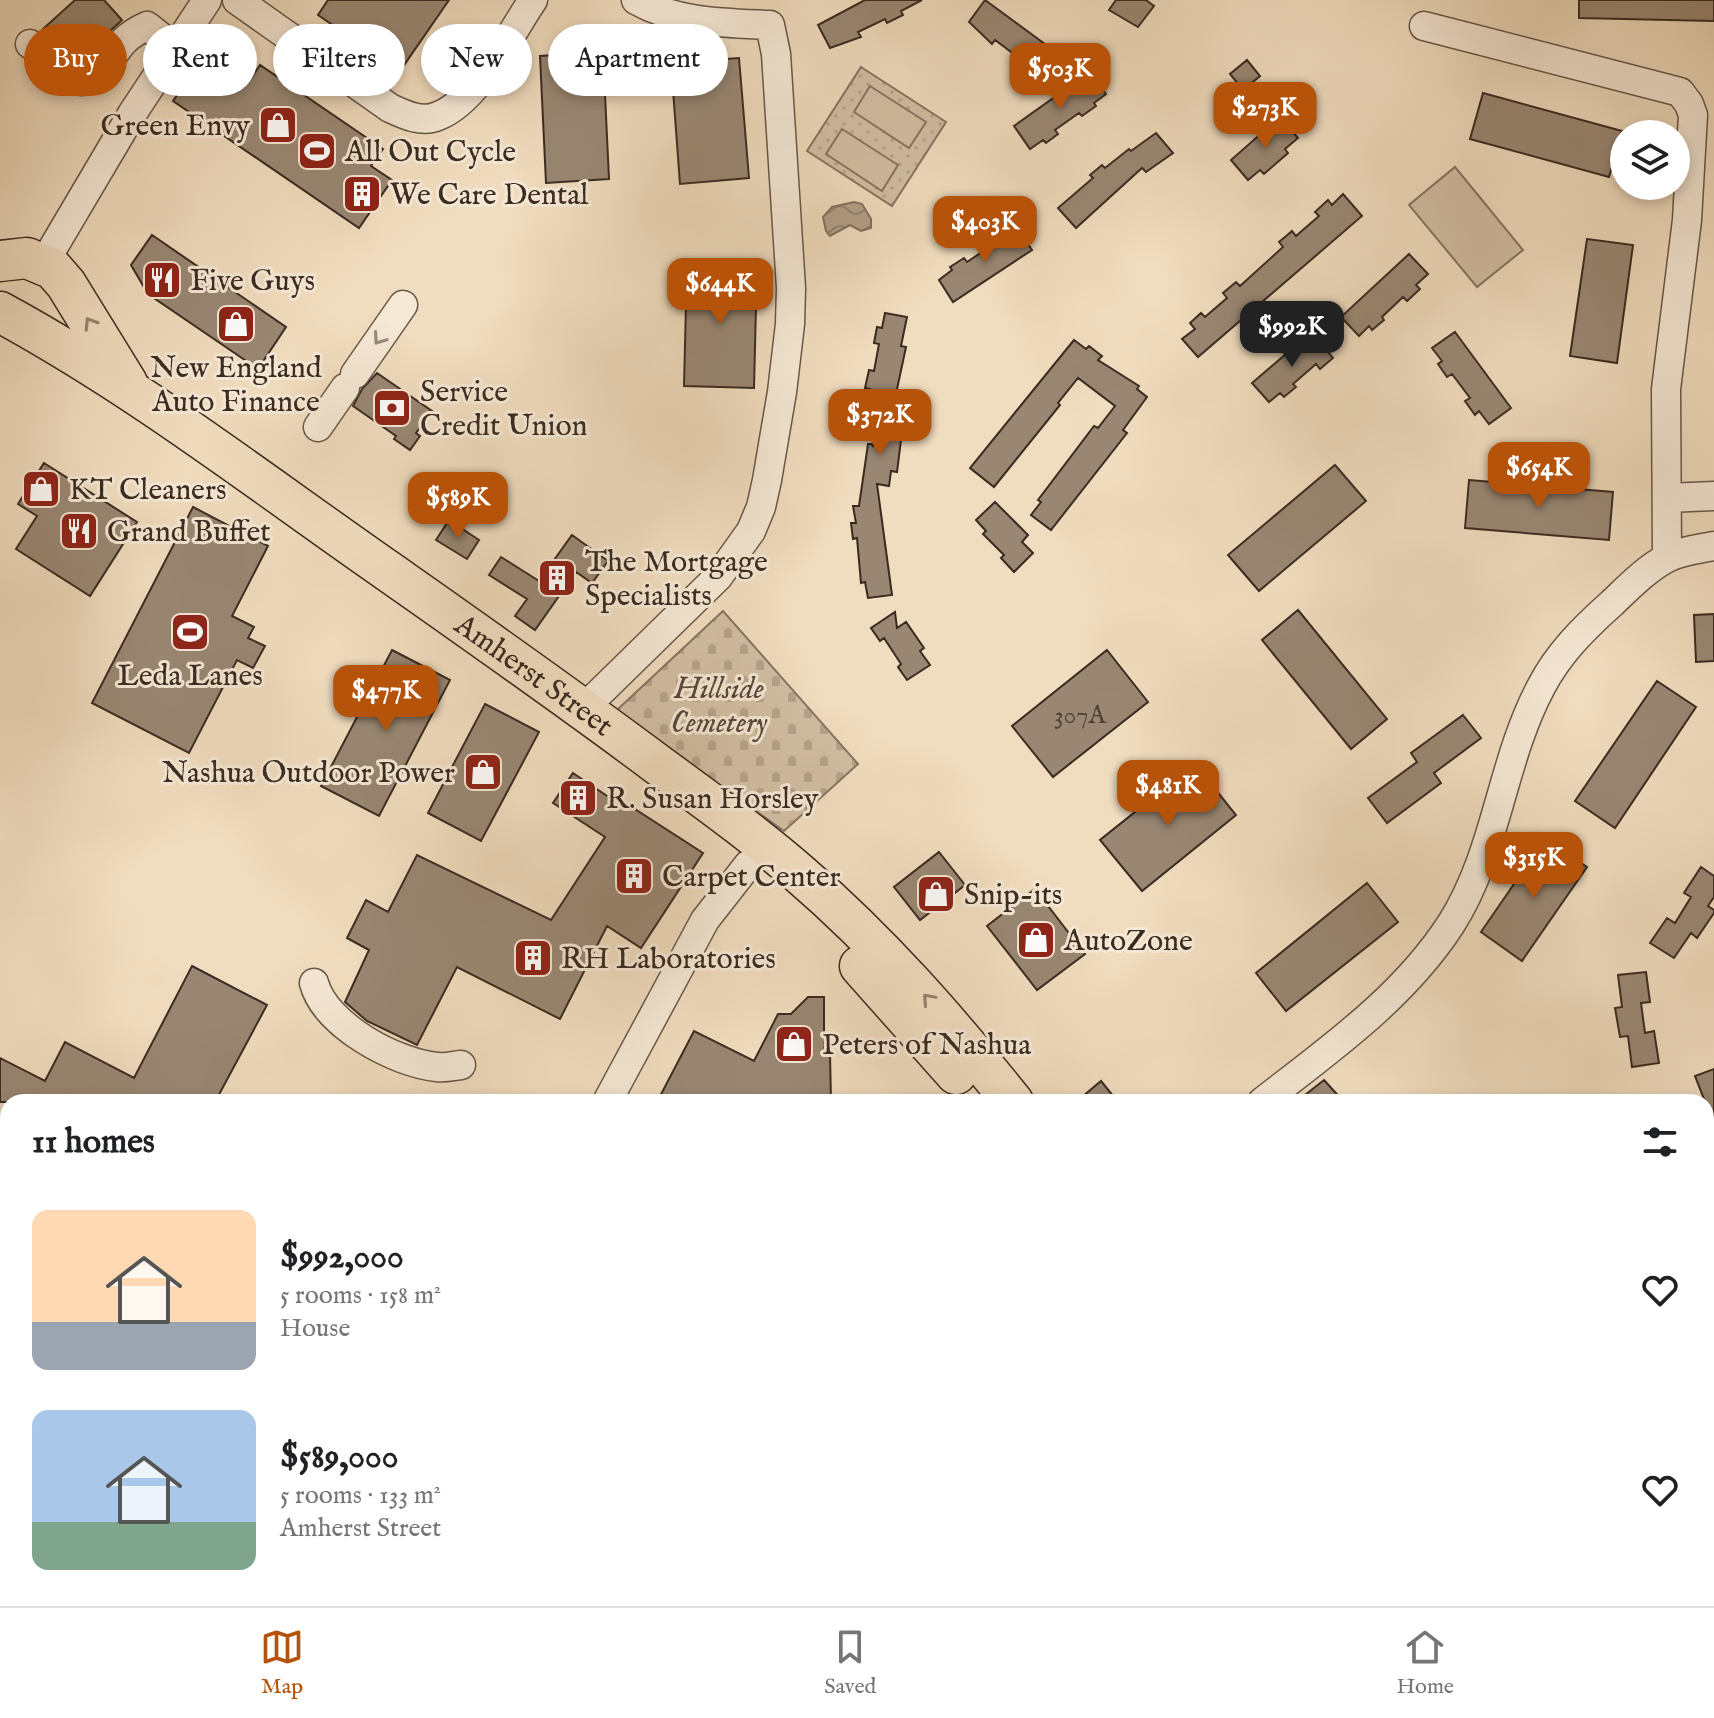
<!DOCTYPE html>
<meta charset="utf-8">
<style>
:root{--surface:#fff;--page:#f6f6f6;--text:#202124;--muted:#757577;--line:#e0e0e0;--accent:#b45309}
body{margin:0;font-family:"IM FELL English",serif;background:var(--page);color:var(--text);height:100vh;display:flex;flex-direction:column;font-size:30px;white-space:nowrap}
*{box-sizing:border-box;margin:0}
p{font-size:26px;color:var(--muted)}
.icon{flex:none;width:44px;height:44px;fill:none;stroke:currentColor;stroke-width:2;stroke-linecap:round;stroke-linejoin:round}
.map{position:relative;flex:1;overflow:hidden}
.drawer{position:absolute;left:0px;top:1094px;width:1714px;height:512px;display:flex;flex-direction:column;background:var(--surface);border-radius:24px 24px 0 0;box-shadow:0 4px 12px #0003}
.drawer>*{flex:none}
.guide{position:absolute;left:24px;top:24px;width:800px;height:72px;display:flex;gap:16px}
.fabs{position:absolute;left:1610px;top:120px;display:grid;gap:16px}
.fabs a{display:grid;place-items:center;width:80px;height:80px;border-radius:50%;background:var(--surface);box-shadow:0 4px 12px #0003;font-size:40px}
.price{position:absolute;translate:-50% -68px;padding:0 18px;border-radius:16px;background:var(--accent);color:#fff;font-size:26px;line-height:52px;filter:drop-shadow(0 2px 4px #0008)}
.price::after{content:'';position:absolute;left:50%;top:48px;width:24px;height:18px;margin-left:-12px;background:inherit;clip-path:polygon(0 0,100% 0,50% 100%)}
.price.on{background:#222;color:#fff}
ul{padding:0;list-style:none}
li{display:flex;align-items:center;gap:24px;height:200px;padding:0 32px}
li span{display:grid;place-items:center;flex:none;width:224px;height:160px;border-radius:16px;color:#555}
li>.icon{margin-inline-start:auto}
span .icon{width:96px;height:96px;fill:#fffc;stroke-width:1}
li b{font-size:34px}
h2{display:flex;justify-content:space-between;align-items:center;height:96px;padding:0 32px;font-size:34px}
.tag{padding:0 28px;border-radius:36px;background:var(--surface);box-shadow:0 4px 12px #0003;font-size:28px;line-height:72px}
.tag.on{background:var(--accent);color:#fff}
.tabs{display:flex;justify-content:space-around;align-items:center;height:112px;border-top:2px solid var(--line);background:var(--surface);font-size:22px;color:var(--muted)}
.tabs a{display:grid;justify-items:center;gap:4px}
.tabs .on{color:var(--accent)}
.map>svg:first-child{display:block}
</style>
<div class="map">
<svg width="1714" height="1606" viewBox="0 0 1714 1606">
<defs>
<pattern id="green-dots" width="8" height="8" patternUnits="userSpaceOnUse" patternTransform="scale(2)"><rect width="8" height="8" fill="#d1bea3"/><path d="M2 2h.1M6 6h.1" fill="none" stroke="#b4a38c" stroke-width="1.8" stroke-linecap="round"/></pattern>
<pattern id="wetland-marsh" width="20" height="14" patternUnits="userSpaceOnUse" patternTransform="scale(2)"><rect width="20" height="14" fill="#d1bea3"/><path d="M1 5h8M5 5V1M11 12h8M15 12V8" fill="none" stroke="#b4a38c"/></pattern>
<pattern id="cemetery-stones" width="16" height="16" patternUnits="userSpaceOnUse" patternTransform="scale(2)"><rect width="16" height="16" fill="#d1bea3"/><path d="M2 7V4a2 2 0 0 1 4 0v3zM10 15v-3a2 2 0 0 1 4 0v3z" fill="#b4a38c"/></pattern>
<pattern id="water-waves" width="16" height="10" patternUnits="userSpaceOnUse" patternTransform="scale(2)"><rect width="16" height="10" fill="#b2a089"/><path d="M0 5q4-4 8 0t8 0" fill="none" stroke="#928370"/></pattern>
</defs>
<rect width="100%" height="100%" fill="#f0dcbe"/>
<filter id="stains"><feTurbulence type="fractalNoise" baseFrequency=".0025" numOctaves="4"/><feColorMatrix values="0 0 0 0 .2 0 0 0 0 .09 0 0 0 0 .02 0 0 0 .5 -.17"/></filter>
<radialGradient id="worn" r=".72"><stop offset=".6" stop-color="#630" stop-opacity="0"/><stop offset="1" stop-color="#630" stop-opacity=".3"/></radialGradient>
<!-- green -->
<path fill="url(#green-dots)" stroke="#867462" stroke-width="2" d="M861 67 946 122 892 206 807 151Z"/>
<!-- wetland -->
<path fill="url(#wetland-marsh)" stroke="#867462" stroke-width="2" d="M893 1598H972L969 1606H886Z"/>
<!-- cemetery -->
<path fill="url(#cemetery-stones)" stroke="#867462" stroke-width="2" d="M723 611 858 764 784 831 616 711Z"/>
<!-- pitch -->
<path fill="#d1bea3" stroke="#867462" stroke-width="2" d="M870 86 926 122 909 148 854 112Z
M842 129 898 165 882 191 826 154Z
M1455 167 1523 250 1477 287 1409 205Z"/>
<!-- water -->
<path fill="url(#water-waves)" stroke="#82715f" stroke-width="2" d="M854 202 862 204 871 219V228L861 231 850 225 830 236 826 231 823 217 832 207Z"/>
<!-- building -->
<path fill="#998773" stroke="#3a2b21" stroke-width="2" d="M75 0H104L122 20 107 34 92 54 89 50 80 59 43 29Z
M328 0H449L400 71 318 15Z
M865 0H922L901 11 903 15 887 23 885 19 858 32 861 37 830 48 818 25Z
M985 0 1061 56 1044 77 1033 69 1030 73 1016 63 1019 58 995 40 992 44 969 22Z
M1116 0H1146L1154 6 1138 27 1109 10Z
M1579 0H1714V21L1579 18Z
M207 51 250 80 260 65 383 149 371 166 392 180 359 228 173 101Z
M603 52 609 179 546 183 540 56Z
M739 58 749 178 680 184 671 63Z
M1247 60 1260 76 1243 90 1230 74Z
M1090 72 1106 94 1094 103 1096 106 1082 116 1079 113 1055 130 1058 134 1046 143 1043 140 1030 149 1014 126Z
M1483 93 1622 131 1609 177 1470 139Z
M1280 117 1298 138 1285 149 1288 153 1264 174 1260 170 1248 180 1231 160Z
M1156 133 1173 153 1146 172 1142 168 1076 228 1058 208 1093 178 1090 175 1102 165 1105 168 1129 149 1131 151Z
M1343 194 1362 216 1198 357 1182 339 1195 329 1190 323 1201 313 1205 317 1227 298 1223 293 1236 282 1240 286 1283 247 1279 242 1285 237 1292 231 1296 236 1319 216 1315 212 1328 200 1332 205Z
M1017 228 1032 250 953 302 939 280 952 270 950 267 964 258 967 262 991 246 989 242Z
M152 235 286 327 258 369 148 294 131 265Z
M1587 239 1633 245 1617 363 1570 356Z
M1409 254 1428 274 1416 285 1420 289 1407 301 1403 297 1382 317 1384 320 1372 330 1369 326 1359 336 1341 317Z
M687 263 757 265 754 388 684 386Z
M885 313 907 317 901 346 906 347 890 422 899 423 897 440H901L897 472 891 471 889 486 877 484 892 595 868 598 865 582 861 583 857 538 853 539 851 523H856L853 506H859L868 444H872L873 447 874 438 870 437 874 404 867 403 870 389 865 388 869 370 874 371 879 344 874 343 877 327 882 328Z
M1455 332 1511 408 1489 424 1479 411 1475 415 1465 401 1470 398 1452 374 1447 377 1438 364 1442 361 1432 348Z
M1315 337 1333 358 1320 369 1316 364 1293 384 1296 387 1284 397 1280 393 1269 402 1252 383 1300 342 1304 346Z
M1074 340 1086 349 1089 346 1102 356 1098 360 1139 386 1137 389 1147 397 1123 430 1127 433 1051 530 1031 515 1041 502 1038 500 1094 426 1098 428 1115 406 1078 378 1058 403 1060 405 994 487 970 468Z
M377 373 432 411 416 433 420 436 410 450 394 439 396 436 353 406 362 389Z
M44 463 137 522 90 596 16 549 37 516 18 504Z
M1335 465 1366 501 1259 591 1228 555Z
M1469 480 1613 492 1609 540 1465 528Z
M995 502 1028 535 1022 542 1033 553 1014 572 1001 558 1004 555 983 534 986 531 976 520Z
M193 507 268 546 232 616 254 627 248 638 265 646 253 668 237 660 189 753 92 703Z
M449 520 479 540 467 559 436 540Z
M572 535 608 561 592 583 576 572 535 630 515 616 527 599 489 575 501 557 539 581Z
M1298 610 1387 719 1351 749 1262 640Z
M895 612 897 628 906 622 924 648 920 651 930 665 907 680 898 667 901 664 884 638 880 641 871 628Z
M1714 614V661L1696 662 1694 615Z
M392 650 450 680 379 816 321 786Z
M1107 650 1148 702 1053 777 1012 726Z
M1657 681 1696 707 1615 828 1575 801Z
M485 704 539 732 481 841 428 813Z
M1463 715 1481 738 1434 773 1441 783 1387 823 1368 798 1417 762 1411 753Z
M1195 764 1236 815 1142 891 1100 840Z
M573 773 625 808 627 804 703 853 641 948 607 926 560 1019 457 967 417 1045 367 1021 345 1002 369 950 347 938 366 900 388 912 417 855 551 920 605 837 553 803Z
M1545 839 1587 867 1522 961 1481 932Z
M939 852 965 885 920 920 894 887Z
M1701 867 1714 876V897L1708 906 1714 910V913L1697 938 1691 933 1674 958 1650 943 1667 918 1675 923 1691 897 1684 893Z
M1367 883 1398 922 1286 1011 1256 973Z
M1035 889 1085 954 1037 990 987 926Z
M192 966 267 1005 215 1102H0V1058L45 1081 65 1042 134 1078Z
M1646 972 1650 1002 1641 1003 1645 1033 1654 1031 1659 1063 1632 1067 1628 1036 1620 1037 1615 1008 1622 1007 1618 975Z
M808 997H824V1052L830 1054 831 1102H657L694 1031 754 1061 778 1014H791Z
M1714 1069V1122H1713L1695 1076Z
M1324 1080 1344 1102H1296Z
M1101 1081 1118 1102H1076Z"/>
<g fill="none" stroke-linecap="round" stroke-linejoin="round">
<!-- minor casing -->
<g stroke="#685748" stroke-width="31">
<path id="minor" d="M237 0 390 108C405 115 422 123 438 116 477 101 510 34 533 0
M1424 26 1680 92 1689 104 1693 115 1687 220 1666 389 1667 558
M30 44 81 81C99 81 112 54 124 41 131 34 138 30 147 26L175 48
M44 263 132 114 207 0
M355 374 403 305
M318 427 345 388
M1667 498 1714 496
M583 709 718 577 751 531 761 507 767 480 782 392 790 324 791 288 776 54 770 25C725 23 676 23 636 0
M314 983C325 1025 395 1063 437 1067 445 1068 453 1066 461 1065
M607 1102 705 920 748 865
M1262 1102C1330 1049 1403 998 1451 924 1497 852 1501 762 1541 687 1558 654 1583 629 1611 604 1628 588 1646 569 1667 558 1681 551 1699 549 1714 546
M1706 1309 1714 1302
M1706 1545 1714 1538
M1327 1598 1337 1606
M336 1606 340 1598
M1177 1606 1186 1598
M1279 1606 1286 1598
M1376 1606 1380 1598
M1619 1606 1627 1598
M1651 1606 1659 1598"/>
</g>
<!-- highway casing -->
<g stroke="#3a2b21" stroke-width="43">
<g id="highway">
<path d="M0 261 27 258 53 269 66 284 127 383"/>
<path id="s1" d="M0 312C138 387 260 482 388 571 479 635 569 698 657 764 706 800 755 835 801 875 880 943 948 1021 1013 1102"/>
<path d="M860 966 956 1074"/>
<path d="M1446 1598 1456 1606"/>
<path d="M1512 1598 1524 1606"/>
</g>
</g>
<!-- minor -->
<use href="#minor" stroke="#f5e8d5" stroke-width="28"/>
<!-- highway -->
<use href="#highway" stroke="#f0dcbe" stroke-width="40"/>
<!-- rail -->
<path stroke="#3a2b21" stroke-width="6" stroke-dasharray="14 14" stroke-linecap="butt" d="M0 1433 8 1439
M0 1478 8 1484
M182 1598 194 1606"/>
</g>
<!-- one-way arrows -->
<defs><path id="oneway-chevron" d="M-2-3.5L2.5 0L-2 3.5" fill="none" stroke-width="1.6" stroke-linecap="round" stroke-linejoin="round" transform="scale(2)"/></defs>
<g stroke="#958470">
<use href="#oneway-chevron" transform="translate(90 323) rotate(-122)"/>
<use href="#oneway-chevron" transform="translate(928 999) rotate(-132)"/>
</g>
<use stroke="#988a7b" href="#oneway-chevron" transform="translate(379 339) rotate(125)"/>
<!-- icons -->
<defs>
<g id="shop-square" transform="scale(2)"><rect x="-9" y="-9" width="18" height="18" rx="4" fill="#8f2418" stroke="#f5e8d5"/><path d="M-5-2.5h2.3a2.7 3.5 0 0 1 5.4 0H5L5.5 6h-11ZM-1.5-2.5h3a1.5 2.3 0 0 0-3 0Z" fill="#fff"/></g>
<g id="stadium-square" transform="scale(2)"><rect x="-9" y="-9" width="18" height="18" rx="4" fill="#8f2418" stroke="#f5e8d5"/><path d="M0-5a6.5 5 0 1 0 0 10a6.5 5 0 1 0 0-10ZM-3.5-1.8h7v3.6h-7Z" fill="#fff"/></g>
<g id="building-square" transform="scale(2)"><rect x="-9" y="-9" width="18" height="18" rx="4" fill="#8f2418" stroke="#f5e8d5"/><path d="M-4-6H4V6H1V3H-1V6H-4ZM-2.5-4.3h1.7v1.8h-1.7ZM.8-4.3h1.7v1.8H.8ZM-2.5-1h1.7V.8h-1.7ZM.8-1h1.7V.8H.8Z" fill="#fff"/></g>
<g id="restaurant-square" transform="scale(2)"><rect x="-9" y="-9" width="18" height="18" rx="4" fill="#8f2418" stroke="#f5e8d5"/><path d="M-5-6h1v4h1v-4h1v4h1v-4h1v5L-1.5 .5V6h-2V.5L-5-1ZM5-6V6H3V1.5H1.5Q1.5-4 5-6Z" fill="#fff"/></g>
<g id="bank-square" transform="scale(2)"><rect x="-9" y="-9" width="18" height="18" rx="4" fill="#8f2418" stroke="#f5e8d5"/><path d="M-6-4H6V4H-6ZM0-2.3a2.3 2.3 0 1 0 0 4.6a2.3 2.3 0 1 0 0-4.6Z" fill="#fff"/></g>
</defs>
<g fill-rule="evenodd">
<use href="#shop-square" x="278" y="125"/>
<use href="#stadium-square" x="317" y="151"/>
<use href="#building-square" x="362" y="194"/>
<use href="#restaurant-square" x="162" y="280"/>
<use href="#shop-square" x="236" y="324"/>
<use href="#bank-square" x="392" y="408"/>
<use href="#shop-square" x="41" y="489"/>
<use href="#restaurant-square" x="79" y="531"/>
<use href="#building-square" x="557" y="578"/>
<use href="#stadium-square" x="190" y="632"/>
<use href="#shop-square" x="483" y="772"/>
<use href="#building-square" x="578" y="798"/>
<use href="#building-square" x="634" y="876"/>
<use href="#shop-square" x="936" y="894"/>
<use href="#shop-square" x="1036" y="940"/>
<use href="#building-square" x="533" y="958"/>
<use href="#shop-square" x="794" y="1044"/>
</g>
<g text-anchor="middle" stroke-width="6" stroke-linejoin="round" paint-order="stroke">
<!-- number labels -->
<g font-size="26" fill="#524236">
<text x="1080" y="723">307A</text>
</g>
<!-- poi labels -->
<g font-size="30" fill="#3a2b21" stroke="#f5e8d5" text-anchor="start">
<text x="250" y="135" text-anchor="end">Green Envy</text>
<text x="345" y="161">All Out Cycle</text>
<text x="390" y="204">We Care Dental</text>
<text x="190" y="290">Five Guys</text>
<text x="236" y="377" text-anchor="middle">New England<tspan x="236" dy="34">Auto Finance</tspan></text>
<text x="420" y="401">Service<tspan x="420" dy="34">Credit Union</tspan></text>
<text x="69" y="499">KT Cleaners</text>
<text x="107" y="541">Grand Buffet</text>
<text x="585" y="571">The Mortgage<tspan x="585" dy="34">Specialists</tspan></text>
<text x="190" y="685" text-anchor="middle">Leda Lanes</text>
<text x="455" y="782" text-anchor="end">Nashua Outdoor Power</text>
<text x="606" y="808">R. Susan Horsley</text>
<text x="662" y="886">Carpet Center</text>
<text x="964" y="904">Snip-its</text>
<text x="1064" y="950">AutoZone</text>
<text x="561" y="968">RH Laboratories</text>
<text x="822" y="1054">Peters of Nashua</text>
</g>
<!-- street labels -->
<g font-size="30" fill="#3a2b21" stroke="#f5e8d5">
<text dy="10" stroke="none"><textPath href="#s1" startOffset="646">Amherst Street</textPath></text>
</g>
<!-- park labels -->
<g font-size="30" font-style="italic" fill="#58483b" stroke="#f5e8d5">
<text x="719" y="698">Hillside<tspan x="719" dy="34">Cemetery</tspan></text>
</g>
</g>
<rect width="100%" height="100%" filter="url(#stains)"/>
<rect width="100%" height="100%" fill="url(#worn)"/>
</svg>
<div class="fabs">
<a><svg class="icon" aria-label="layers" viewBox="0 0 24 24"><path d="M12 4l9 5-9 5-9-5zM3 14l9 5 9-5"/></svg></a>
</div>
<b class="price" style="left:1060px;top:111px">$503K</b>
<b class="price" style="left:1265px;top:150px">$273K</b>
<b class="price" style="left:985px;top:264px">$403K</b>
<b class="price" style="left:720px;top:326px">$644K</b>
<b class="price on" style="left:1292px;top:369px">$992K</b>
<b class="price" style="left:880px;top:457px">$372K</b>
<b class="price" style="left:1539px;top:510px">$654K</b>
<b class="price" style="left:458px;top:540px">$589K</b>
<b class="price" style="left:386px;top:733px">$477K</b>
<b class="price" style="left:1168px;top:828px">$481K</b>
<b class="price" style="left:1534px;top:900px">$315K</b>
<div class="guide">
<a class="tag on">Buy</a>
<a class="tag">Rent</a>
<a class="tag">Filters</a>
<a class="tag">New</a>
<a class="tag">Apartment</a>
</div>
<section class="drawer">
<h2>11 homes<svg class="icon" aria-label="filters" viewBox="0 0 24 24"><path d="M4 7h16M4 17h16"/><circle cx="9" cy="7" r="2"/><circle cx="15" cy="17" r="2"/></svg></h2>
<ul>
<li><span style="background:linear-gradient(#ffd9b3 70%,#9aa5b1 0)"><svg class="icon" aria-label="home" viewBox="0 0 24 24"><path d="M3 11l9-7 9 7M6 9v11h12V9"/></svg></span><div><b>$992,000</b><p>5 rooms · 158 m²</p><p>House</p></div><svg class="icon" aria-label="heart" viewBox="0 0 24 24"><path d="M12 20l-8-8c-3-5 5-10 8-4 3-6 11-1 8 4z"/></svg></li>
<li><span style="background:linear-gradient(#a9c7e8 70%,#7fa58c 0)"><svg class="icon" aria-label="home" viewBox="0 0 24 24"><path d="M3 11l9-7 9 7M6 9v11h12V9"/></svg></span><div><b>$589,000</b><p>5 rooms · 133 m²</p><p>Amherst Street</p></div><svg class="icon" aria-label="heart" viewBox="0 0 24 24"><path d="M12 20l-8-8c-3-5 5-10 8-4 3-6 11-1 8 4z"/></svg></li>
</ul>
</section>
</div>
<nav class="tabs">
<a class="on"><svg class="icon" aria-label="map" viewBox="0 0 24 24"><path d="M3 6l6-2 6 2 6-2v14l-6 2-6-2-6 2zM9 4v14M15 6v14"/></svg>Map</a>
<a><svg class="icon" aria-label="saved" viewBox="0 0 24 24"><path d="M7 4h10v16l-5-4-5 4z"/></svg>Saved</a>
<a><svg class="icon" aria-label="home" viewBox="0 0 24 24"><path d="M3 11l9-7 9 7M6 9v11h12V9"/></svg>Home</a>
</nav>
